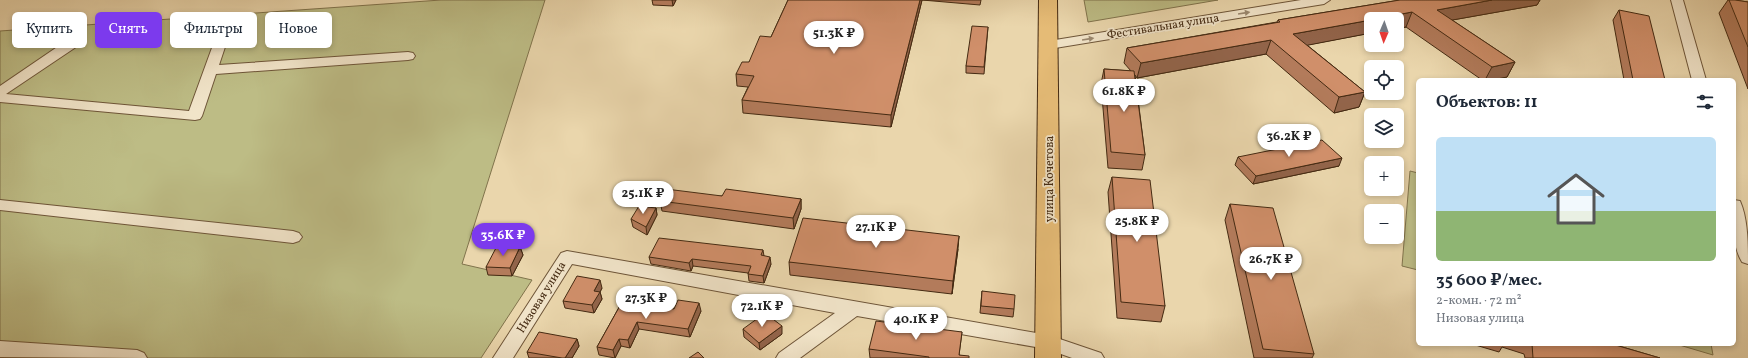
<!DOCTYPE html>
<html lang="ru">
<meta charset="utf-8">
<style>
:root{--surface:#fff;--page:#f2f2f3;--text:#1f2937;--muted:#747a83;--accent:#7c3aed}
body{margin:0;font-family:Vollkorn,serif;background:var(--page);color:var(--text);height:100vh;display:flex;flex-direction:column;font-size:15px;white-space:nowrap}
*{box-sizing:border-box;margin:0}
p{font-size:13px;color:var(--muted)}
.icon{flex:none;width:22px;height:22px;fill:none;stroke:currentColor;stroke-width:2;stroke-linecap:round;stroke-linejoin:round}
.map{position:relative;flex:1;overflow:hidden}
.details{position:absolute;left:1416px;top:78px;width:320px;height:268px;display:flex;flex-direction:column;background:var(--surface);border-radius:6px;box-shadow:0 2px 6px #0003}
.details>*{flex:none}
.banner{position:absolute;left:12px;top:12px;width:380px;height:36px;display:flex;gap:8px}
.needle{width:26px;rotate:182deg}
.tools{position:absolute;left:1364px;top:12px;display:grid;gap:8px}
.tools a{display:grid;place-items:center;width:40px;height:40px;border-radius:6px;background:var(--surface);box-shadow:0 2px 6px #0003;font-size:20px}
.price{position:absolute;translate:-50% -34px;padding:0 9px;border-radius:14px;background:#fff;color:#222;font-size:13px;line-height:26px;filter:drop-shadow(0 1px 2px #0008)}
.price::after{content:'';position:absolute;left:50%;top:24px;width:12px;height:9px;margin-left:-6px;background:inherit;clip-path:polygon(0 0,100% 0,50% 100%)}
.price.current{background:var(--accent);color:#fff}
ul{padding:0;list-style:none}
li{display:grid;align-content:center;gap:8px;height:212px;padding:0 20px}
li span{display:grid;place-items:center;height:124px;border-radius:6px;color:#555}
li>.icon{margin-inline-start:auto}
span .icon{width:72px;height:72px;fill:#fffc;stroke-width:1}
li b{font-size:17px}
h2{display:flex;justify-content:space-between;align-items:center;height:48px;padding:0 20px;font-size:17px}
.pill{padding:0 14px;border-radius:6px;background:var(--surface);box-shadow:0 2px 6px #0003;font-size:14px;line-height:36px}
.pill.current{background:var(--accent);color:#fff}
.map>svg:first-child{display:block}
</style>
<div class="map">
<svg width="1748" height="358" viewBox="0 0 1748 358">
<rect width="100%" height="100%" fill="#ead6ac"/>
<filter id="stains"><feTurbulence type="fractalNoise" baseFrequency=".005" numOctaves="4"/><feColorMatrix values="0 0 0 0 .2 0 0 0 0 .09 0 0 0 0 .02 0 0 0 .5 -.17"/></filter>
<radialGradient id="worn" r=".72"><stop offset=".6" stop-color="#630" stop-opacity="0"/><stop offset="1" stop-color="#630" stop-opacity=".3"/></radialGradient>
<!-- green -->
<path fill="#bdbc85" stroke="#80734c" d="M441 0H545L462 264 532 280 481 358H0V31Z
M1084 0H1218L1088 22Z
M1410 171 1418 173V270L1402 266Z
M1676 344H1711L1713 355Z"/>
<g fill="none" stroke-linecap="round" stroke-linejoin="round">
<!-- street casing -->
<g stroke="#6e5538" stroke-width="2">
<path id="street" d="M1301 0H1330L1324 4 1049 49 1044 48 1042 45 1044 42 1049 41Z
M1671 0H1683L1706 80H1692Z
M227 19 233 23 219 65 408 52 413 53 415 56 413 59 408 60 216 74 202 116 200 119 195 120 0 102V86L66 41H76L78 44 76 47 6 94 189 111 221 23Z
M0 200 293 231 299 233 302 237 299 241 293 243 0 210Z
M1734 200 1740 201C1748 219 1748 244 1748 264L1742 262C1731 244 1734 220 1734 200Z
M567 251 1048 335 1101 353 1104 358H1072L1047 349 857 316 800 358H776L779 353 835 313 572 264 513 358H493L561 253Z
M0 341 137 350 144 353 147 358 0 357Z"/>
</g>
<!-- primary casing -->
<g stroke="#442a12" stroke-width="2">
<path id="primary" d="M1039 0H1057L1061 358H1035Z"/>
</g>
<!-- street -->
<use href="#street" fill="#f1e4c9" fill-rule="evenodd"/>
<!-- primary -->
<use href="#primary" fill="#e5bb76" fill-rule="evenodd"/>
</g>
<!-- wall -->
<path fill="#b37b5b" stroke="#442a12" d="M652 0H676L673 6 653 5Z
M788 0H981L980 5 922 0 891 127 743 113 742 100 748 87 737 86 736 74 749 62 771 37Z
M1400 0H1540L1537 5 1452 20 1515 62 1507 77 1492 80H1482L1406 27 1397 29V19H1371V33L1307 45 1365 92 1359 107 1334 113 1266 54 1137 78 1135 75 1145 155 1142 170 1108 168 1101 84 1104 69 1131 71 1124 63 1127 48 1277 22 1278 20Z
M1728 0H1735L1748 2V89L1719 13Z
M1619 10 1665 80H1624L1613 20Z
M988 27 984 74 966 73V66Z
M1238 157 1339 166 1253 184 1235 165Z
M1112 177 1165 306 1161 322 1117 318 1108 192Z
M722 196 801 199V209L794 229 662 211 660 201Z
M1230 204 1314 354 1312 358H1254L1225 220Z
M656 208 657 215 647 235 633 227 631 219Z
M520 247 523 255 512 276 488 275 486 267Z
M958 249 952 294 790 275 789 262Z
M763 250 764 256 771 264 764 283 749 281 748 273 693 266 691 271 651 264 649 257Z
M602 288 600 292 602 299 594 313 565 308 563 301Z
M982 291 1014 309 1013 317 980 313Z
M622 302 674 309 701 311 690 337 639 329 630 348 621 346 615 358 599 355 597 347Z
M743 329 782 334 760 350 744 337Z
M962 332 959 355 969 358H870L869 349Z
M577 339 579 346 572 358H529L527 352Z
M1472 344H1612L1660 358H1525L1524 354 1502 347 1499 352Z"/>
<!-- shaded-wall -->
<path fill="#92644a" stroke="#442a12" d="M672 0H676L673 6Z
M920 0H922L891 127V115Z
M1492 0H1540L1537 5 1430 24 1437 10Z
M1412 12 1406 27 1397 29V19H1376Z
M1371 20V33L1288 49 1293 34Z
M1271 40 1266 54 1137 78 1141 63Z
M1515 62 1507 77 1492 80H1485L1492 67Z
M1365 92 1359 107 1334 113 1339 97Z
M1342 158 1339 166 1253 184 1256 176Z
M801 199V209L794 229 793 218Z
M656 208 657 215 647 235 646 227Z
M959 236 958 249 952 294 953 281Z
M520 247 523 255 512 276 510 268Z
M770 257 771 264 764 283 763 276Z
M692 259 693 266 691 271 689 263Z
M600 280 602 288 600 292 602 299 594 313 592 305 594 291Z
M699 303 701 311 690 337 688 329Z
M637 322 639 329 630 348 628 340Z
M782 326V334L760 350 759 343Z
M577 339 579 346 572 358H565Z
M619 339 621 346 615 358 613 350Z"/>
<!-- building -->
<path fill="#d08f6a" stroke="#442a12" d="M788 0H920L891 115 742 100 754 76 736 74 742 62H749L760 36 771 37Z
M1400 0H1492L1437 10 1515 62 1492 67 1412 12 1376 19H1371V20L1293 34 1365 92 1339 97 1271 40 1141 63 1127 48 1280 22 1278 20Z
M1729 0H1735L1748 2V47Z
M1619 10 1649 16 1665 80H1633Z
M972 26 988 27 984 67 966 66Z
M1104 69 1134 71 1145 155 1111 152Z
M1322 140 1342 158 1256 176 1238 157Z
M1112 177 1150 180 1165 306 1121 302Z
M666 189 722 196 726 189 801 199 793 218 660 201Z
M1230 204 1273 208 1314 354 1263 349Z
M639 206 656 208 646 227 631 219Z
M803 218 959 236 953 281 789 262Z
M659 238 763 250 761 255 770 257 763 276 748 274 751 266 692 259 689 263 649 257Z
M497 246 520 247 510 268 486 267Z
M577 276 600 280 594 291 600 292 592 305 563 301Z
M982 291 1015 295 1014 309 981 306Z
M678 300 699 303 688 329 637 322 628 340 619 339 613 350 597 347 622 302 674 309Z
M765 313 782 326 759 343 743 329Z
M876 321 962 332 959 355 969 356V358H929V357L869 349Z
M539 332 577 339 565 358H562L527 352Z
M1532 344H1612L1660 358H1533Z
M698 352 704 358H689Z"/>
<!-- one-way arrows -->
<defs><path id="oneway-solid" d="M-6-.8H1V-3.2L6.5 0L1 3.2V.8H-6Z"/></defs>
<g fill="#9a876e">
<use href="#oneway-solid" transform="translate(1244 13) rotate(-9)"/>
<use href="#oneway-solid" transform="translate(1088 39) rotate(-9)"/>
</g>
<g text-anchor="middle" stroke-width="3.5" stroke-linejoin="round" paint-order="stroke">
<!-- street labels -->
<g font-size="12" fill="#442a12" stroke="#f1e4c9">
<text transform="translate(1163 26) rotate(-9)" y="4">Фестивальная улица</text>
<text transform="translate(1049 179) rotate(-90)" y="4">улица Кочетова</text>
<text transform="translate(541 297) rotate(-58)" y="4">Низовая улица</text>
</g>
</g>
<rect width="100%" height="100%" filter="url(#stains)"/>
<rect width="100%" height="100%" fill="url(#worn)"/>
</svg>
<div class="tools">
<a><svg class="needle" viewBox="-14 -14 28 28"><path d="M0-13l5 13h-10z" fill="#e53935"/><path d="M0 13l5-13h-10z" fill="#747a83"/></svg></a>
<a><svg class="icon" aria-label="locate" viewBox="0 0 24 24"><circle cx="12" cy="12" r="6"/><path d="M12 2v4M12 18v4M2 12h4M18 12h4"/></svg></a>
<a><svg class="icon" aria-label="layers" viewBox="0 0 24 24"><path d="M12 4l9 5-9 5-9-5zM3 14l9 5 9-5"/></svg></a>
<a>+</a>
<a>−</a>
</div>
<b class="price" style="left:834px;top:55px">51.3K ₽</b>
<b class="price" style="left:1124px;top:113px">61.8K ₽</b>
<b class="price" style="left:1289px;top:158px">36.2K ₽</b>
<b class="price" style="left:643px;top:215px">25.1K ₽</b>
<b class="price" style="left:1137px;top:243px">25.8K ₽</b>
<b class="price" style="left:876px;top:249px">27.1K ₽</b>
<b class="price current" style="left:503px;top:257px">35.6K ₽</b>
<b class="price" style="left:1271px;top:281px">26.7K ₽</b>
<b class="price" style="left:646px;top:320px">27.3K ₽</b>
<b class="price" style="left:762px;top:328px">72.1K ₽</b>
<b class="price" style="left:916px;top:341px">40.1K ₽</b>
<div class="banner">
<a class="pill">Купить</a>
<a class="pill current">Снять</a>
<a class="pill">Фильтры</a>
<a class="pill">Новое</a>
</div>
<section class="details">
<h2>Объектов: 11<svg class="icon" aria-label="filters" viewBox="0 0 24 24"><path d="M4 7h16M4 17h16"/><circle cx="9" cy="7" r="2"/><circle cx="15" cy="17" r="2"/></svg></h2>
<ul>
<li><span style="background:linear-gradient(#bfe0f5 60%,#8fb573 0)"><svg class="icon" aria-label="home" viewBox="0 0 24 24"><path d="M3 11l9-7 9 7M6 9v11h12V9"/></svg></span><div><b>35 600 ₽/мес.</b><p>2-комн. · 72 m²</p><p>Низовая улица</p></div></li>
</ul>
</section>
</div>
